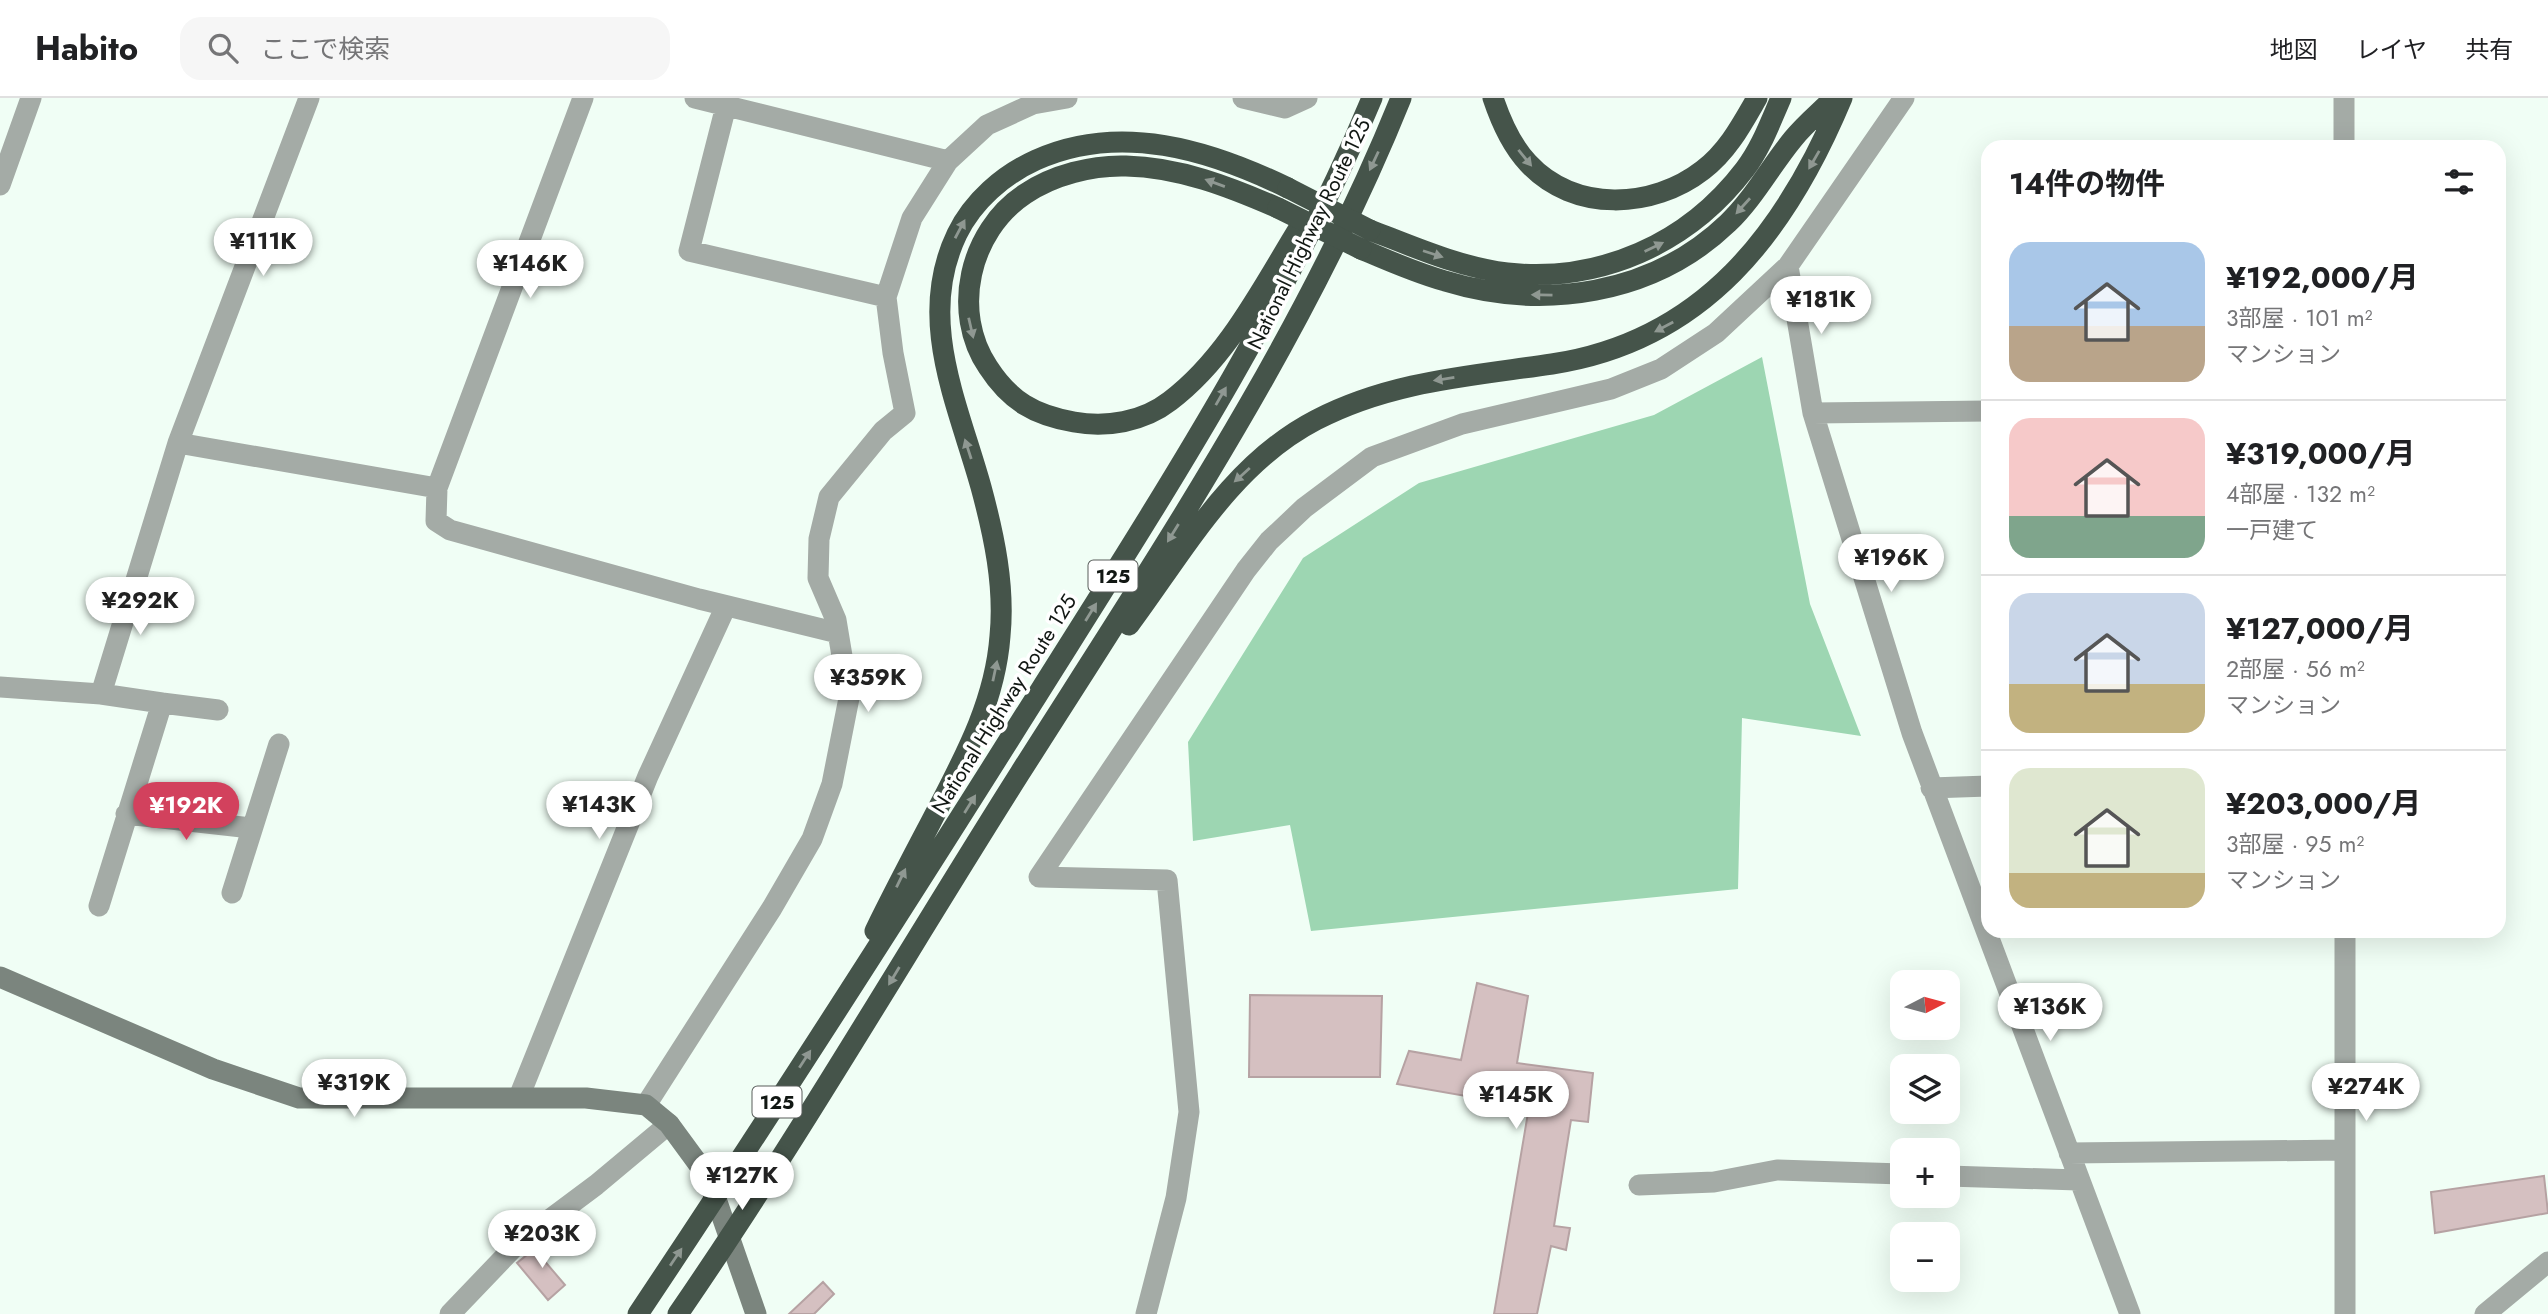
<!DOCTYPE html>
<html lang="ja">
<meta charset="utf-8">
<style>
:root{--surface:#fff;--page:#f6f6f6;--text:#202124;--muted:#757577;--line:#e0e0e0;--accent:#d2415d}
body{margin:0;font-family:Jost,"Noto Sans JP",sans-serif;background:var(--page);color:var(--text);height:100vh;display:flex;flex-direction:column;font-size:26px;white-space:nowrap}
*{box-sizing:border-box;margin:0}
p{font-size:23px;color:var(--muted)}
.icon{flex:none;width:38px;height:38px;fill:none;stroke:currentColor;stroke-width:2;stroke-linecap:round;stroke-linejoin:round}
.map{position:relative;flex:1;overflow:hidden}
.panel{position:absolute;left:1981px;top:42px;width:525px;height:798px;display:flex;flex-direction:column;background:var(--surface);border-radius:21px;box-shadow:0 7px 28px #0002}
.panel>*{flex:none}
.needle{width:46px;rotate:84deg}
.tools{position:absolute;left:1890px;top:872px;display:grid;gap:14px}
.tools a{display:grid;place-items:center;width:70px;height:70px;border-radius:14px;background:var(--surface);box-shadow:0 7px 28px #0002;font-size:35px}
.price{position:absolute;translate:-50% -60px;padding:0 16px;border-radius:24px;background:#fff;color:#222;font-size:23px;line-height:46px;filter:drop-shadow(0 2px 4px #0008)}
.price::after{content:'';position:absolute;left:50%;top:42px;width:21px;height:16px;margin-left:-10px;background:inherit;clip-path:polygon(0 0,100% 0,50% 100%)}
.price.active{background:var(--accent);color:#fff}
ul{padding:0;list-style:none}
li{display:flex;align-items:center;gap:21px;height:175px;padding:0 28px}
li+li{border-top:2px solid var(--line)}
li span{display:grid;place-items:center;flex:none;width:196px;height:140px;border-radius:21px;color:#555}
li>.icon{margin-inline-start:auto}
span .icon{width:84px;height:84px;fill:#fffc;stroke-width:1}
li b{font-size:30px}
h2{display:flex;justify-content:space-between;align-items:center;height:84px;padding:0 28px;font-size:30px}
header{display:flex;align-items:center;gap:42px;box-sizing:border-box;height:98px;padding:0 35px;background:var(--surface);border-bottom:2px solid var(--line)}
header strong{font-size:33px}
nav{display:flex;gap:38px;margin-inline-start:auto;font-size:24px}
.search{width:490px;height:63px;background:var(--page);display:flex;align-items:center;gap:18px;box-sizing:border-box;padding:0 24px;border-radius:21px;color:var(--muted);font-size:26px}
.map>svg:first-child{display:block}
</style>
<header>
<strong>Habito</strong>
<div class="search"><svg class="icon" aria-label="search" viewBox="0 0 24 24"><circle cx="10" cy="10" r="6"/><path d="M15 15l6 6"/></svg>ここで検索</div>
<nav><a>地図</a><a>レイヤ</a><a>共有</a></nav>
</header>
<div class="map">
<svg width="2548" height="1216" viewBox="0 0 2548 1216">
<rect width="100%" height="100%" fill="#f0fef5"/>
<!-- green -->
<path fill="#9dd6b2" d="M1762 259 1810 506 1861 638 1742 620 1738 791 1311 833 1290 727 1193 743 1188 644 1303 460 1419 385 1654 317Z"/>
<!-- building -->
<path fill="#d5c0c1" stroke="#b6a2a3" stroke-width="2" d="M1477 885 1528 898 1517 965 1593 975 1588 1024 1571 1022 1554 1128 1570 1130 1566 1152 1551 1148 1537 1216H1494L1529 1009 1397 986 1409 953 1461 962Z
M1250 897 1382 898 1380 979H1249Z
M2544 1078 2548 1115 2435 1135 2431 1094Z
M549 1139 556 1148 542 1160 565 1187 548 1202 517 1165Z
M823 1184 834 1196 814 1216H789Z"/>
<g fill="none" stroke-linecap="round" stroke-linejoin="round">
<!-- street -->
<path stroke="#a4aba6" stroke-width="21" d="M583 0 437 390 436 423 450 432 699 501 838 535
M695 0 948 63
M1243 0 1285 10 1307 0
M2344 0V49
M726 8 689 153 886 199
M0 87 31 0
M1788 168 1813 315 1912 635 2130 1216
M1813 315 1988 313
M178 345 437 390
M0 589 101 596 178 345 309 0
M162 605 218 612
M1931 690 1988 688
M126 716 251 730
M232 795 279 646
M99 808 162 605 101 596
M519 999 648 678 726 508
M646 1007 772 810 812 741 832 686 849 600 836 522 818 480 819 441 829 399 883 333 905 315 893 255 886 199 912 120 948 63 987 27 1033 6 1067 0
M2069 1055 2345 1052
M1948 1078 2078 1082
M1639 1087 1714 1084 1777 1072 1902 1076
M450 1216 517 1146 596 1087 669 1026
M1146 1216 1176 1100 1189 1014 1167 782 1039 779 1246 472 1269 443 1304 410 1372 359 1462 326 1611 291 1661 271 1716 235 1788 168 1904 0
M2345 1216V833
M2485 1216 2548 1164"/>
<!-- secondary -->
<path stroke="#7b857e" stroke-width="21" d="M0 879 213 971 299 1000H586L646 1007 669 1026 702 1071 716 1101 756 1216"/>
<!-- highway -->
<path stroke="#45544a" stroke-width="21" d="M1493 0C1501 24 1511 47 1528 65 1574 115 1653 111 1703 72 1728 53 1742 26 1757 0
M1278 110C1230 89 1179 69 1126 68 1092 67 1053 77 1025 96 969 133 951 214 988 269 1010 303 1034 317 1074 324 1106 330 1143 324 1170 303 1227 260 1262 190 1299 130
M1370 132C1414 149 1459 169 1507 175 1600 185 1688 146 1745 71 1761 50 1770 25 1781 0
M1361 151C1389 163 1416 175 1445 183 1543 213 1653 197 1728 125 1754 100 1770 69 1793 41 1805 26 1820 14 1834 0
M1129 527C1184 453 1231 366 1316 322 1391 283 1471 278 1552 266 1704 243 1786 134 1842 0
M875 833C893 796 912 760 931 724 962 664 995 606 1000 538 1005 488 994 437 981 389 958 306 916 221 957 136 973 103 1003 77 1036 62 1120 24 1210 52 1288 90
M638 1216C773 1014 904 809 1033 604 1156 408 1283 214 1372 0
M678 1216C799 1040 906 855 1020 675 1159 456 1304 241 1401 0"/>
<!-- highway-bridge -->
<path stroke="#45544a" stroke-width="21" d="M1288 90 1370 132
M1278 110 1361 151"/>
</g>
<!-- one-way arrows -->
<defs><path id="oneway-solid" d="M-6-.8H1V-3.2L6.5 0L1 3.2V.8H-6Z" transform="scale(1.75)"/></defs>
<g fill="#8f9892">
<use href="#oneway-solid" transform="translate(1525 60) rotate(51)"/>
<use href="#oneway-solid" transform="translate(1814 62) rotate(120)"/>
<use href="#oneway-solid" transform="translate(1374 63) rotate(115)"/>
<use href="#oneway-solid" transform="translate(1215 85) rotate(-160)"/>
<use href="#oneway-solid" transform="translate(1743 108) rotate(132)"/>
<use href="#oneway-solid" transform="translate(960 131) rotate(-62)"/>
<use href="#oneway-solid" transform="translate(1654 149) rotate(-26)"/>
<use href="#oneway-solid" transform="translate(1433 156) rotate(18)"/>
<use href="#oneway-solid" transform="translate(1542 197) rotate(-179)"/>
<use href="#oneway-solid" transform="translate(1664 229) rotate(152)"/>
<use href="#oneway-solid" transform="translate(971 230) rotate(77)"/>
<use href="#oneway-solid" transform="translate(1444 281) rotate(171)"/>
<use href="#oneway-solid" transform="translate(1221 298) rotate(-60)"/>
<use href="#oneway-solid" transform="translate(968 351) rotate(-108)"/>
<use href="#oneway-solid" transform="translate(1242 377) rotate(138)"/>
<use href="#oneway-solid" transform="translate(1173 435) rotate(122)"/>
<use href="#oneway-solid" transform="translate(1091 514) rotate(-58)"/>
<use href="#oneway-solid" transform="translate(995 573) rotate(-78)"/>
<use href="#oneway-solid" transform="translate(970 706) rotate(-58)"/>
<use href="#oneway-solid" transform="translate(901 780) rotate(-64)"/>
<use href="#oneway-solid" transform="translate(894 878) rotate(121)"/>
<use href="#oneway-solid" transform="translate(805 961) rotate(-57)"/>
<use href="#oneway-solid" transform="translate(676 1159) rotate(-56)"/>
</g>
<g text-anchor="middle" stroke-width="7" stroke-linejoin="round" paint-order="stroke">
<!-- shield labels -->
<g fill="#fff" stroke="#585d5a" stroke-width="2">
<rect x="1088.5" y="462.5" width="49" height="31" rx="5"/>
<rect x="752.5" y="988.5" width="49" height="31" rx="5"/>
</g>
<g font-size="19" font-weight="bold" fill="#111713">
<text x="1113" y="485">125</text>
<text x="777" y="1011">125</text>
</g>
<!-- street labels -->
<g font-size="21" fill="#111713" stroke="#fff">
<text transform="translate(1309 136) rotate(-64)" y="7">National Highway Route 125</text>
<text transform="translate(1004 606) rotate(-58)" y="7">National Highway Route 125</text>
</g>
</g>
</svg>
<div class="tools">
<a><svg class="needle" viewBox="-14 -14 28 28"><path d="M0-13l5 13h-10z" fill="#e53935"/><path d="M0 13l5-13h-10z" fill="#757577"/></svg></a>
<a><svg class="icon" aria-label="layers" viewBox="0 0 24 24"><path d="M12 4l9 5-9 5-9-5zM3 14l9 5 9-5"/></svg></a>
<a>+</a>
<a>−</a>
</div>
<b class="price" style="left:263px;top:180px">¥111K</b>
<b class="price" style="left:530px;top:202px">¥146K</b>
<b class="price" style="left:1821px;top:238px">¥181K</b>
<b class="price" style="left:1891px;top:496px">¥196K</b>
<b class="price" style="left:140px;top:539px">¥292K</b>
<b class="price" style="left:868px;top:616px">¥359K</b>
<b class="price" style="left:599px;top:743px">¥143K</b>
<b class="price active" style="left:186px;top:744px">¥192K</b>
<b class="price" style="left:2050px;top:945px">¥136K</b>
<b class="price" style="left:354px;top:1021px">¥319K</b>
<b class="price" style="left:2366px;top:1025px">¥274K</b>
<b class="price" style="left:1516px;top:1033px">¥145K</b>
<b class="price" style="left:742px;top:1114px">¥127K</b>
<b class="price" style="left:542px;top:1172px">¥203K</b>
<section class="panel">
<h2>14件の物件<svg class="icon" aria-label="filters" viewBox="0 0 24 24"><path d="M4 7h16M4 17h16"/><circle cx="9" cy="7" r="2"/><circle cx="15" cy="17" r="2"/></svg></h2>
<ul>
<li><span style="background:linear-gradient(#a9c7e8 60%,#b9a48a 0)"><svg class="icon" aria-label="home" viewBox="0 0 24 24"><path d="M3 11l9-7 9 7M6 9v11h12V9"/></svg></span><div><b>¥192,000/月</b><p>3部屋 · 101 m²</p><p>マンション</p></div></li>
<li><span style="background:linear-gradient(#f6c9c9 70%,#7fa58c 0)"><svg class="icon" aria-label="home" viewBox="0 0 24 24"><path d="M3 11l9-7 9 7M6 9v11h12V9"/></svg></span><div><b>¥319,000/月</b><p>4部屋 · 132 m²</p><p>一戸建て</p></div></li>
<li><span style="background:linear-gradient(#c9d6e8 65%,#c2b280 0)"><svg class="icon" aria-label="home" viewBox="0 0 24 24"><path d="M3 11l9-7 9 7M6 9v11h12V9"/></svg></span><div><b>¥127,000/月</b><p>2部屋 · 56 m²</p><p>マンション</p></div></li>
<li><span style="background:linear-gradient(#dfe7d0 75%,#c2b280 0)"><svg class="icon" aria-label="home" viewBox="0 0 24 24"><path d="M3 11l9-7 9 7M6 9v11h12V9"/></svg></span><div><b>¥203,000/月</b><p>3部屋 · 95 m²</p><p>マンション</p></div></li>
</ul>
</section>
</div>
